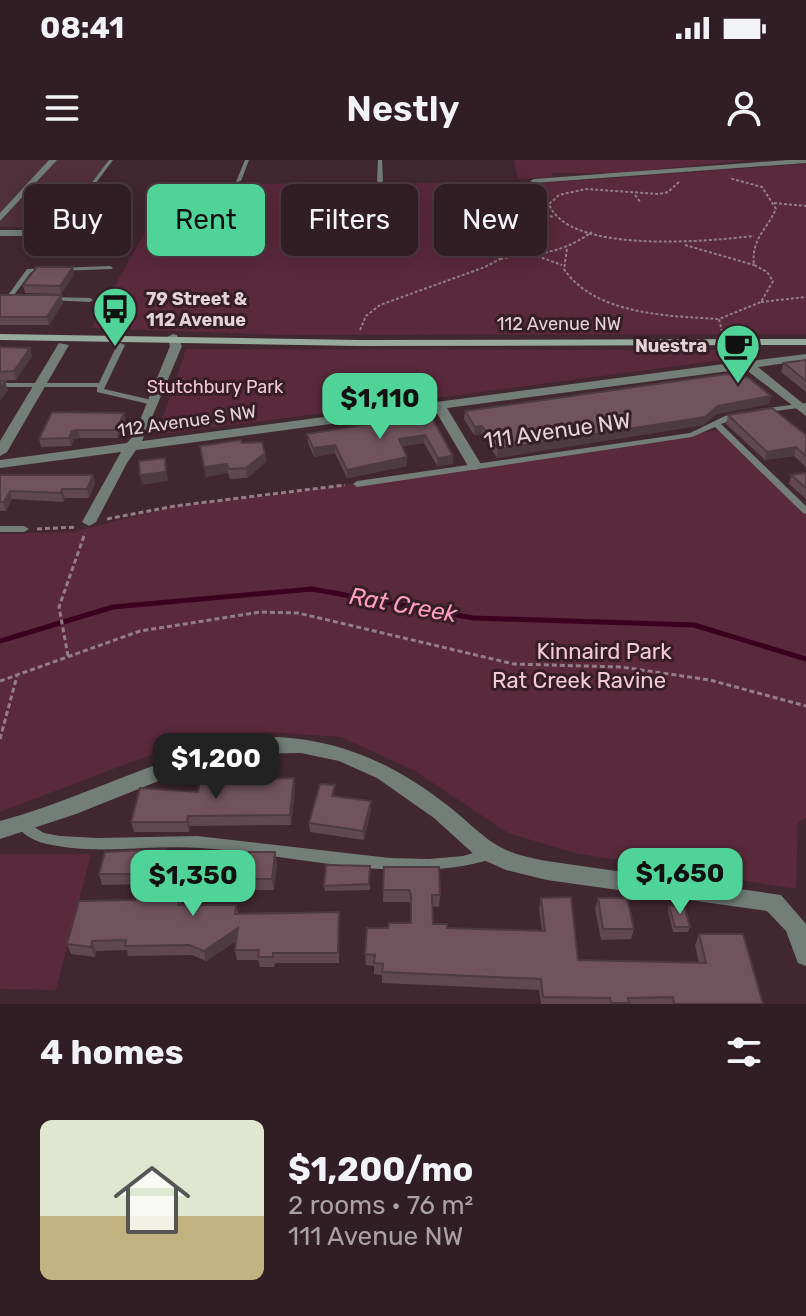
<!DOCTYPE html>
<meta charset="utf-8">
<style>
:root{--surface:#311d24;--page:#3d2a31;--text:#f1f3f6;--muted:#a8a2a6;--line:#4c3b41;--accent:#50d398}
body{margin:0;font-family:Rubik,sans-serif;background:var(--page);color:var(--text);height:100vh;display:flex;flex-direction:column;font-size:30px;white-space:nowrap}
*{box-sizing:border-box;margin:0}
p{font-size:26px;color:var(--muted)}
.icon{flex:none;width:44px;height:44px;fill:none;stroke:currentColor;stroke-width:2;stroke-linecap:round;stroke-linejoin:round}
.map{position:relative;height:844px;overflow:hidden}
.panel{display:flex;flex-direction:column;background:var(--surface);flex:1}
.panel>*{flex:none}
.top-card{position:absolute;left:24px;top:24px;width:758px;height:72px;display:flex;gap:16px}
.price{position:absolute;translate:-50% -68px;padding:0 18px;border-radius:16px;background:var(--accent);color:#111;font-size:26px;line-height:52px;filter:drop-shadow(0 2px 4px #0008)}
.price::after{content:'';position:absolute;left:50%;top:48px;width:24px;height:18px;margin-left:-12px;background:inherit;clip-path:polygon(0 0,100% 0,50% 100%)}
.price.on{background:#222;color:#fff}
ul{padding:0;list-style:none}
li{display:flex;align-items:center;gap:24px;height:200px;padding:0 40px}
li+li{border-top:2px solid var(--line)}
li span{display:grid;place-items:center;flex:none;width:224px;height:160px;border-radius:12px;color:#555}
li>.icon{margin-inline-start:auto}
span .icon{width:96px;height:96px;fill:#fffc;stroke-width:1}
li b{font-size:34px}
h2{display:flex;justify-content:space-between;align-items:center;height:96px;padding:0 40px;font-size:34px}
.tag{padding:0 28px;border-radius:12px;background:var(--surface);box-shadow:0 4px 20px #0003,0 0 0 2px var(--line);font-size:28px;line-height:72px}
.tag.on{background:var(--accent);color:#111}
.status{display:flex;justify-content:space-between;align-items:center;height:56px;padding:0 40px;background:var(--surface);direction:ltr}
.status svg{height:22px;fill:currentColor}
header{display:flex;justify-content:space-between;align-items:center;height:104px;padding:0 40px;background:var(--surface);font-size:36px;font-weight:600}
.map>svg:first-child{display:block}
</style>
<div class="status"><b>08:41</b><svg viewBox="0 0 49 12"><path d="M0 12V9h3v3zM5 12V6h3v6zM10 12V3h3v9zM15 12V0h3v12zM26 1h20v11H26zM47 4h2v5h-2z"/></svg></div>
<header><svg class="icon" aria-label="menu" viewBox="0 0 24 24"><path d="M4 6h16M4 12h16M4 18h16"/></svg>Nestly<svg class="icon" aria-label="person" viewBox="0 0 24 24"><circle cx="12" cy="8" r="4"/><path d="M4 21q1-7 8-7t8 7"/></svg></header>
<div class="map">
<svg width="806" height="844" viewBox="0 0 806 844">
<rect width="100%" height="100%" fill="#412730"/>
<!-- built -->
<path fill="#50303b" d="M0 0H109L60 64 47 67H0Z"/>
<!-- green -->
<path fill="#5a293c" d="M514 0H749L620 13H552L553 17 518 19Z
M806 4V174L283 175 91 168 172 24 544 23Z
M186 189 720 190 730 199 157 275Z
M722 270 806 351V658L798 662 796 729 575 693 508 673 415 611 341 577 269 572 192 579 0 652V374L73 372 175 346 288 333Z
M0 694H91L56 830 0 829Z"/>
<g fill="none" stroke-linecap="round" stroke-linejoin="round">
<!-- stream -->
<path stroke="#3b001d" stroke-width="5" d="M0 481 113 447 312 429 473 458 694 465 806 499"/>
<!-- path-far1 -->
<path stroke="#937e85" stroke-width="2" stroke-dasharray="3 2" stroke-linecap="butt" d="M679 22 668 32 659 34 586 29 559 35 549 44C568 95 709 81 754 76
M522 26H466L481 45 554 57
M635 35 641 43
M774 43 806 46
M525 50 549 44
M510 52 488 57 478 68 482 79C518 103 558 96 592 72
M520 57 533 63 519 67 505 62Z
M516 67 512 70 516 73 532 72 527 67
M536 71 545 74 534 73Z
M685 85 754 105
M567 89 564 109C595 155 669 156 719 159
M537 96 562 105
M500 99 520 95
M761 142 806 137
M360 170 366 156 380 145 485 107 500 99V90
M722 172 719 159 761 142 773 121 767 112 754 105C751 79 766 71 776 49L762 27 729 18"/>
<!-- path -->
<path stroke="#937e85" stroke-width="3" stroke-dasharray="5 3" stroke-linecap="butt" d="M107 359 175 346 345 325
M37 369 77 367
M68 496 59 447 85 373
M0 521 140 471 260 452 298 453 514 504 621 507 710 520 806 546
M0 579 17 516"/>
<!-- service -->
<path fill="#727e77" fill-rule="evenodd" d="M109 0H113L58 74H54V72Z
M245 0H249L241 21 236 22Z
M378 0H382L383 21 380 23 377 21Z
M110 106 113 108 112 109 31 112 11 139 6 138 27 109Z
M50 137 90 138 93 140 90 142 48 140V138Z
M121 183 125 185 104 229 156 241V245H153L97 232V227H0V223H99L117 185Z
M806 243V247L760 253 756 251 760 249Z
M741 252H744V256L721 264 806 346V354L803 353 715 267 692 277 357 327 353 324 357 321 690 273 725 256Z
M0 366H24L29 369 24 372H0Z
M23 660 44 673 60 676 98 678 197 676 390 698 429 699 463 696 490 688 495 690 497 694 495 698C405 728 292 693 199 688 152 685 105 694 58 686 42 684 26 679 16 665L18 661Z"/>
<!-- minor -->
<path fill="#727e77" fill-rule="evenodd" d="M49 0H57L0 61V53Z
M788 0H806V3L534 23 530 21 534 19Z
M0 70H44L49 73 44 76H0Z
M173 174 177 175 182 186 142 281 739 202 720 182 726 179 751 201 806 194V200L758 207 806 246V256L745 209 447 248 482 306 475 310 468 306 435 250 136 290 127 303 96 362 89 366 82 362 121 292 0 308V300L127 283 134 275 170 186 167 177Z
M59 183 69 185 7 292 0 296V281Z
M277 577C342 580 396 605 447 645 489 678 490 691 547 701L781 735 806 764V806L798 803 786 771 767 751 547 720 506 710 477 697 434 658 377 618 339 601 301 593 241 594 206 602 76 654 0 679V661C97 635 173 585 277 577Z"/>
<!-- secondary -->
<path fill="#96aa9e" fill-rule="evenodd" d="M0 174 360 180 806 179V185L360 186 0 180Z"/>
</g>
<!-- wall -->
<path fill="#604750" d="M74 115 61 134 25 133 23 125Z
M0 135 63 143 49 165H0Z
M0 187 30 188 32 196 16 220 0 221Z
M806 200V232L781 212 784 203Z
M771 236 769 244 717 254 703 265 497 298 482 274 474 275 464 259 465 251Z
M124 253 126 260 118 278H80L74 279 71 286 41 287 39 279Z
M430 254 453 296V304L437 306 424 283 402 286 407 306 347 318 335 293 314 297 308 283 307 274Z
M728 255 806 275V307L794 296 765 300 726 264Z
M242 283 265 293 266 302 247 318 230 319 228 313 206 317 200 286Z
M806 313V339L789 324 791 315Z
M0 315H93L95 323 89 338H65L63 342 12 339 6 351H0Z
M295 629 291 665 190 666 189 672H134L131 662 198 632Z
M335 634V636L371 641V650L364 680 310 672 309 663Z
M221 695 222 700 218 723H193L192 718Z
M168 699 158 736H179L182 745H236L238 753 339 752V803H275L274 807H260L258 800H237L235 790 236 781 206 801 192 795 128 796 127 790 96 791 95 797 71 794 67 784 135 740 139 724 102 725 99 714Z
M277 703 274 730H246L245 719Z
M370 706V730L325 731 324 726Z
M384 707 440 735 439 747 432 746 433 764 447 768 542 771 539 749 541 738 578 800 699 803 695 785 699 774 763 844H541L539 830 382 823V815L374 814V806L366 805 365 794 388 768 411 763V746L409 742H383Z
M598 738 634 769 631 779 601 780 595 749Z
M669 746 690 767 688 772H673L668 751Z"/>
<!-- shaded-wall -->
<path fill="#4e3a41" d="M73 107 74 115 61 134 60 126Z
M61 135 63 143 49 165 47 157Z
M30 188 32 196 16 220 14 211Z
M5 222 8 230 0 241V229Z
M771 236 769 244 717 254 703 265 497 298 498 289Z
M124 253 126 260 118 278 117 270Z
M482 266V274L474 275 475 267Z
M78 270 80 278 74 279 71 286 69 278 72 271Z
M425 275 424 283 399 287V279Z
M335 285V293L314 297 313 288Z
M796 287 794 296 765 300 767 292Z
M265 293 266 302 247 318 246 308Z
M453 296V304L437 306 438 298Z
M407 297V306L347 318V310Z
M165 298 168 321 142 325 140 315Z
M227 304 228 313 206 317 204 307Z
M93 315 95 323 89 338 87 329Z
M62 329 65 338 63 342 61 333Z
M10 331 12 339 6 351 4 342Z
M294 618 295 629 291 665 290 655Z
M371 641V650L364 680 363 671Z
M188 656 190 666 189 672 187 662Z
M166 689 168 699 156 747 153 736Z
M275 692 277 703 274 730 272 719Z
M221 695 222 700 218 723 217 718Z
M238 768 239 778 206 801 204 791Z
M92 781 96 791 95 797 91 787Z"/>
<!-- building -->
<path fill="#70535d" stroke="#4e3a41" stroke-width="2" d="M37 107H73L60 126 23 125Z
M0 135H61L47 157H0Z
M0 187 30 188 14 211 0 212Z
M806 200V221L784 203Z
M727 214 749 218 771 236 718 246 705 257 498 289 482 266 475 267 465 251Z
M0 221 5 222 0 229Z
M772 248 806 275V296L796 287 767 292 728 255Z
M52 252 124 253 117 270H78L72 271 69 278 39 279Z
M430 254 453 296 438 298 425 275 399 279 407 297 347 310 335 285 313 288 307 274Z
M241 280 242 283 262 282 265 293 246 308 229 309 227 304 204 307 200 286Z
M165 298 166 312 140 315 139 301Z
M806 313V328L791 315Z
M0 315H93L87 329H62L61 333 10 331 4 342H0Z
M294 618 290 655 188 656 187 662H131L140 628 198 632 200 621Z
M320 624 335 625 332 636 371 641 363 671 309 663Z
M166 689 153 736H179L178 745H236L235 754 339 752 338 793H273V797H258L259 790H235L238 768 204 791 189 785 125 786 126 780 92 781 91 787 67 784 79 741 135 740 141 714H99L105 692Z
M249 692H275L272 719H245Z
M196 695H221L217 718H192Z
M326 705 370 706 369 724 324 726Z
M384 707H439L440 735H432L433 764H447V768L545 771 541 738 571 737 578 800 706 803 699 774H743L763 844H674L673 837 628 838 629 843H611L610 838 543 837 541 819 382 812 383 804 374 803 375 795 365 794 367 768H388L389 763H411V735L409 730H383Z
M598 738H627L634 769H603Z
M684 745 690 767H675L669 746Z"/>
<!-- icons -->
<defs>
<g id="bus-pin" transform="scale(2.3)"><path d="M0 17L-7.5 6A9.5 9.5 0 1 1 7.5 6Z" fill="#50d398" stroke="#361e26"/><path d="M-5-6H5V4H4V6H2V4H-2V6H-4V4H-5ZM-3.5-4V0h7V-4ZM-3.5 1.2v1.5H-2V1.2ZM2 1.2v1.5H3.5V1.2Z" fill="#111"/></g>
<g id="cafe-pin" transform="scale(2.3)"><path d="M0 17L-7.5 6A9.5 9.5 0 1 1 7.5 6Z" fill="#50d398" stroke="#361e26"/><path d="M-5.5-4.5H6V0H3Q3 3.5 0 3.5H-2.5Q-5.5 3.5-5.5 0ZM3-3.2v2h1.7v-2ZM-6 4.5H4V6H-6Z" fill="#111"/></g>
</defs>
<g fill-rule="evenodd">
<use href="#bus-pin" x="115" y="149"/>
<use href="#cafe-pin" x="738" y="186"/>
</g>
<g text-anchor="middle" stroke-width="6" stroke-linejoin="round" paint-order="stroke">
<!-- far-poi labels -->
<g font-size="18" font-weight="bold" fill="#e2d1d6" stroke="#361e26" text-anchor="start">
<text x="146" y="145">79 Street &amp;<tspan x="146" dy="21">112 Avenue</tspan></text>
<text x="707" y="192" text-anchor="end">Nuestra</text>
</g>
<!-- far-street labels -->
<g font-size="18" fill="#e2d1d6" stroke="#361e26">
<text x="559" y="170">112 Avenue NW</text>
<text transform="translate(187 261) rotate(-8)" y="6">112 Avenue S NW</text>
</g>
<!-- far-park labels -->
<g font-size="18" fill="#f3c9d6" stroke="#361e26">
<text x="215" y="233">Stutchbury Park</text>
</g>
<!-- street labels -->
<g font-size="22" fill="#e2d1d6" stroke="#361e26">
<text transform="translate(557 270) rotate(-8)" y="8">111 Avenue NW</text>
</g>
<!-- park labels -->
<g font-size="22" fill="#f3c9d6" stroke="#361e26">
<text x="604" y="499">Kinnaird Park</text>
<text x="579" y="528">Rat Creek Ravine</text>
</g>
<!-- water labels -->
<g font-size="24" font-style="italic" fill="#ff9cbf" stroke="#361e26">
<text transform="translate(403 445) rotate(10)" y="8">Rat Creek</text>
</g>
</g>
</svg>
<b class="price" style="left:380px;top:281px">$1,110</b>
<b class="price on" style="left:216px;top:641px">$1,200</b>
<b class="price" style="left:680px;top:756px">$1,650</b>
<b class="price" style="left:193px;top:758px">$1,350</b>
<div class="top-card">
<a class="tag">Buy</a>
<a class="tag on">Rent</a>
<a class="tag">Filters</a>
<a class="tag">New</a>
</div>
</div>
<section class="panel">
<h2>4 homes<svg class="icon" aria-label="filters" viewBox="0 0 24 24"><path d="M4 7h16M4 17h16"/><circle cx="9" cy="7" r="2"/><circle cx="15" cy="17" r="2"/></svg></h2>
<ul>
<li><span style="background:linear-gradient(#dfe7d0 60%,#c2b280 0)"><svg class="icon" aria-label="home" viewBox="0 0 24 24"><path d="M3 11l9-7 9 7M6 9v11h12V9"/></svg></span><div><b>$1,200/mo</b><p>2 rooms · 76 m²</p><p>111 Avenue NW</p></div></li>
</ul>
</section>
